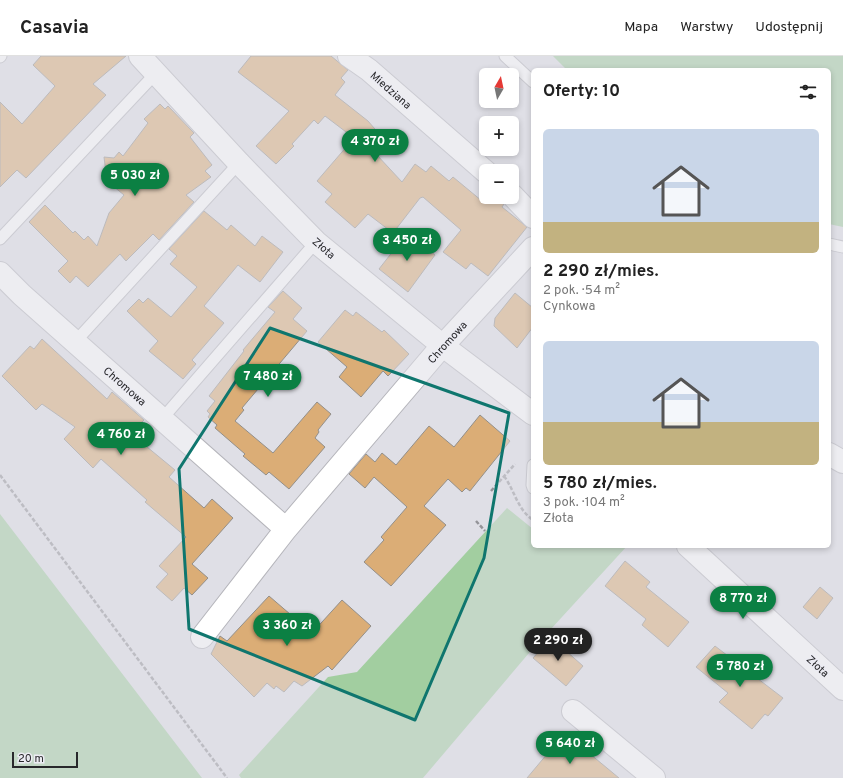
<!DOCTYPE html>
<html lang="pl">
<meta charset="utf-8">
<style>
:root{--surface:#fff;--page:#f6f6f6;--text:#222;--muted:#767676;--line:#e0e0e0;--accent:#0b8043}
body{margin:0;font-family:Overpass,sans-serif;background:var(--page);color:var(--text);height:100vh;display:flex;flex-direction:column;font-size:15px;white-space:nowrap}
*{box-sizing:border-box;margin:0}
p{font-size:13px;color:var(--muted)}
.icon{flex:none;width:22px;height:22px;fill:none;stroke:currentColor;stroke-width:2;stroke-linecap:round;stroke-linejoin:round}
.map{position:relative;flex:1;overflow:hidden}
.panel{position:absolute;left:531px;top:12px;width:300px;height:480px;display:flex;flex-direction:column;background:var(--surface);border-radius:6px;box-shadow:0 2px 6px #0003}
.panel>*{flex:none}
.needle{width:26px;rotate:9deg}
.tools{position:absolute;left:479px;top:12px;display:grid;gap:8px}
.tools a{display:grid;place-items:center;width:40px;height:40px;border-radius:6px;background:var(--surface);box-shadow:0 2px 6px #0003;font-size:20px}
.scale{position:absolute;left:12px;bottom:10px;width:66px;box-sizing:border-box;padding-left:4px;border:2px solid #28282b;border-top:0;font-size:11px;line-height:14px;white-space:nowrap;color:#28282b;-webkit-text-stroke:3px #ececf3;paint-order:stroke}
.price{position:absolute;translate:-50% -34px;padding:0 9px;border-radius:14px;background:var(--accent);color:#fff;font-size:13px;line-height:26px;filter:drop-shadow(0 1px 2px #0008)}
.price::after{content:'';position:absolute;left:50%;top:24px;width:12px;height:9px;margin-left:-6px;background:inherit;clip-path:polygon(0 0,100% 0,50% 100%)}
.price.current{background:#222;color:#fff}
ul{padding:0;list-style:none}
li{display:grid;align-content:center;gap:8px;height:212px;padding:0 12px}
li span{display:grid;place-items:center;height:124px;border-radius:6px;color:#555}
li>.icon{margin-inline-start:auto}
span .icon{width:72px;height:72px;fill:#fffc;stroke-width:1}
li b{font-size:17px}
h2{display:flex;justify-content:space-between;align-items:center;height:48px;padding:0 12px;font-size:17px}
header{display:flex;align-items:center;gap:24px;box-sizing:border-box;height:56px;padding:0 20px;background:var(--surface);border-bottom:1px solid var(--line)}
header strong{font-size:19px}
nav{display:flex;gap:22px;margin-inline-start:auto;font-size:14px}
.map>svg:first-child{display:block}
</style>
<header>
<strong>Casavia</strong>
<nav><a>Mapa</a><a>Warstwy</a><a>Udostępnij</a></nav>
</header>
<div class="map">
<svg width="843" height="722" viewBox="0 0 843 722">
<rect width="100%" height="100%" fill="#dfdfe6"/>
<!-- green -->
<path fill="#a2cea0" d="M553 0H843V171L829 168V14H567Z
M507 452 533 473V490H627L529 597 423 722H241L239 719 328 621 357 616Z
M0 458 202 722H0Z"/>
<!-- building -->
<path fill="#dbad76" stroke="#938f8a" d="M41 0H126L93 28 106 39 26 122 17 114 0 131V46L22 68 55 30 33 9Z
M251 0H331L348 14 341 22 345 26 335 39 368 65 387 87 376 98 402 126 415 108 426 116 431 110 449 125 453 121 482 145 485 141H500L504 148 502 151 527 171 488 220 471 207 466 213 443 196 461 174 423 141 420 142 393 177 368 158 355 172 325 146 332 138 317 125 354 82 325 60 318 68 314 64 292 88 294 90 276 108 256 90 289 55 238 16Z
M160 48 165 53 168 50 194 77 190 81 212 109 205 115 211 121 186 139 194 146 159 184 153 178 126 205 120 198 88 231 76 220 70 227 58 215 68 205 29 166 45 149 73 177 75 175 84 184 88 180 97 190 109 157 124 139 107 125 104 101 114 102 119 96 123 100 148 67 144 63Z
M204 155 227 174 231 169 255 190 262 180 283 196 260 226 238 209 204 250 224 267 192 304 196 308 183 323 149 295 158 285 127 255 139 243 143 247 148 242 171 261 197 231 170 208 177 200 169 193Z
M408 176 435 199 408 236 379 213Z
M283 235 302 252 293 263 307 275 242 352 244 354 235 365 273 397 317 346 331 358 318 374 319 376 315 382 325 391 289 433 269 416 266 419 243 400 245 398 215 372 217 369 208 361 210 358 207 355 215 345 209 340 244 295 243 294 275 256 268 251Z
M515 237 533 252V271L517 292 494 270 495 262Z
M345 254 353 260 356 256 382 276 384 274 409 298 388 320 383 315 361 341 339 321 347 311 318 286Z
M42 283 107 343 112 336 144 364 142 366 151 374 141 386 175 414 169 421 204 452 212 443 233 462 192 508 208 522 192 539 184 532 172 545 156 531 168 518 159 510 186 481 145 446 147 444 101 403 93 412 64 383 75 371 42 348 36 354 2 320 30 290 34 293Z
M480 359 510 385 470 435 466 432 462 436 448 423 424 450 446 469 391 530 364 506 384 484 381 481 407 451 374 421 365 432 349 418 366 398 375 406 382 397 396 409 429 370 454 391Z
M625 505 650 526 646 531 689 566 668 591 642 569 646 563 605 530Z
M820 531 833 542 817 563 803 551Z
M269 540 312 577 342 544 371 570 332 614 328 610 302 630 294 625 284 636 276 630 274 633 267 627 254 641 211 598 220 580 227 585Z
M549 584 554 588 556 586 583 610 566 630 533 602Z
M715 590 783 642 768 660 765 658 752 673 719 646 728 637 696 611Z
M558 685 572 696 578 688 619 722H527Z"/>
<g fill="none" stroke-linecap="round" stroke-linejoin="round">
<!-- service casing -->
<g stroke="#b5b5bb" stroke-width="13">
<path id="service" d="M505 0 533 26
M0 1 1 0
M0 183 156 17
M829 188 843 191
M75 286 239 107
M162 363 316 186
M533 409 532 429 533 432"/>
</g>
<!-- minor casing -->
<g stroke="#b5b5bb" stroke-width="24">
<path id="minor" d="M140 0 239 107 316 186 443 290 533 358
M349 0 369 14 486 116
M512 139 533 161
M0 217 22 239 286 473
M829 398 843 406
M688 490 843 633
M202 581 286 473 436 297 533 192
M573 655 654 722"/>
</g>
<!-- path -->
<path stroke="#949499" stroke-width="2.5" stroke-dasharray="4 2" stroke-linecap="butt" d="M0 419 227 722
M504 420C515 435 517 453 533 464
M491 435 515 408
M476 465 485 475"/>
<!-- service -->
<use href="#service" stroke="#fff" stroke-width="11"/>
<!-- minor -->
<use href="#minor" stroke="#fff" stroke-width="22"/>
</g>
<!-- marked area -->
<path d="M0 0H843V722H0ZM270 272 509 357 484 502 415 664 189 573 179 413Z" fill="#dfdfe6" fill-opacity=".55" fill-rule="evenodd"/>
<path fill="none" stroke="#0f766e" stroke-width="3" stroke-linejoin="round" d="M270 272 509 357 484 502 415 664 189 573 179 413Z"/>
<g text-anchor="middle" stroke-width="3" stroke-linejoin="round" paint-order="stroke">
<!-- street labels -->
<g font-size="11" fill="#28282b" stroke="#ececf3">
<text transform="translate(391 34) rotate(41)" y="4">Miedziana</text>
<text transform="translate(324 192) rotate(41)" y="4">Złota</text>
<text transform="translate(447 286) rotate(-48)" y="4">Chromowa</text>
<text transform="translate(125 330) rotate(41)" y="4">Chromowa</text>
<text transform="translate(818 610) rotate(43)" y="4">Złota</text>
</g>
</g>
</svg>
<div class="tools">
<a><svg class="needle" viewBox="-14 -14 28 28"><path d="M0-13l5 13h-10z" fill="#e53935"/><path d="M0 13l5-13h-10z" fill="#767676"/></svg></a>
<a>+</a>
<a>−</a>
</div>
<div class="scale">20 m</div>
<b class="price" style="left:375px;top:107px">4 370 zł</b>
<b class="price" style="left:135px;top:141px">5 030 zł</b>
<b class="price" style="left:407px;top:206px">3 450 zł</b>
<b class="price" style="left:268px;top:342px">7 480 zł</b>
<b class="price" style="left:121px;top:400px">4 760 zł</b>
<b class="price" style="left:743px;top:564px">8 770 zł</b>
<b class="price" style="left:287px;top:591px">3 360 zł</b>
<b class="price current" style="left:558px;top:606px">2 290 zł</b>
<b class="price" style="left:740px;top:632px">5 780 zł</b>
<b class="price" style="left:570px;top:709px">5 640 zł</b>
<section class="panel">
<h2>Oferty: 10<svg class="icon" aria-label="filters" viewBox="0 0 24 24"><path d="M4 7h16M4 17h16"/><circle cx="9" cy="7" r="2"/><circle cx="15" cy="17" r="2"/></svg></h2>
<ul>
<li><span style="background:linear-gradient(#c9d6e8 75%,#c2b280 0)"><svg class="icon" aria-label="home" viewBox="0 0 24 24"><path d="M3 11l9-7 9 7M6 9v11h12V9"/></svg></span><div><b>2 290 zł/mies.</b><p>2 pok. · 54 m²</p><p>Cynkowa</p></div></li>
<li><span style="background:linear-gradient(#c9d6e8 65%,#c2b280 0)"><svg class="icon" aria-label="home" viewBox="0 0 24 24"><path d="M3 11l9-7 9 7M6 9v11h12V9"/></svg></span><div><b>5 780 zł/mies.</b><p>3 pok. · 104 m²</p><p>Złota</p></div></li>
</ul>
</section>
</div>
